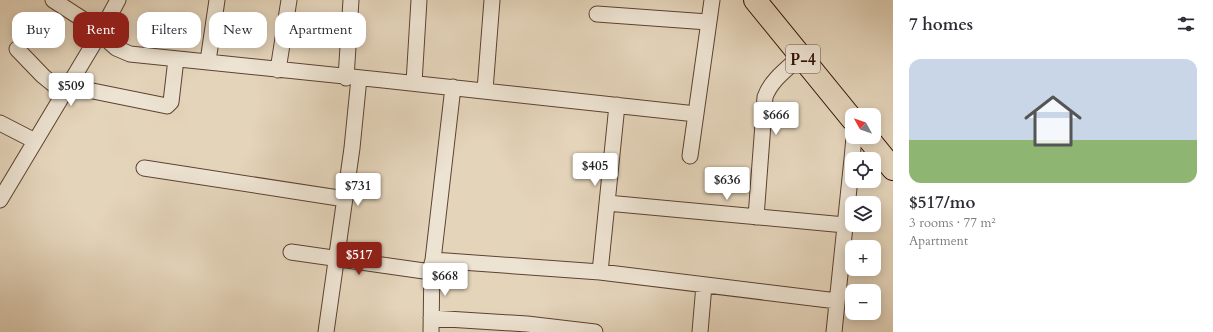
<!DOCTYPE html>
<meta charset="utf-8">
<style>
:root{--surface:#fff;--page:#f7f7f7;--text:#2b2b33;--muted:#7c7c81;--line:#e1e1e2;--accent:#8f2418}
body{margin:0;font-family:Cardo,serif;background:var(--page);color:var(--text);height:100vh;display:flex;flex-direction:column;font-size:15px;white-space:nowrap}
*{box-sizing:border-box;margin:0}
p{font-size:13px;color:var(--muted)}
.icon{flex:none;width:22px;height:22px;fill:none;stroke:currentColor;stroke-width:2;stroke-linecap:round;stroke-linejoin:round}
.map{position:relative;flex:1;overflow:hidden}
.sheet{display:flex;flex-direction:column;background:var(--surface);width:320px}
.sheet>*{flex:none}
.hud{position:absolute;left:12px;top:12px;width:380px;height:36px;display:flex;gap:8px}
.needle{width:26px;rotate:310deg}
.buttons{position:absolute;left:845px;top:108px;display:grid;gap:8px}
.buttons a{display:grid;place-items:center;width:36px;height:36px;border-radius:8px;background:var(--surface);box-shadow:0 2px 10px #0003;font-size:20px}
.price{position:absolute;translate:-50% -34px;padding:0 9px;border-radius:4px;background:#fff;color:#222;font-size:13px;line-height:26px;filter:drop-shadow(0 1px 2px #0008)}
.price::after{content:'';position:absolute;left:50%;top:24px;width:12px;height:9px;margin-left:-6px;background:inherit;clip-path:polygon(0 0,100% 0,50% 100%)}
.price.current{background:var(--accent);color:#fff}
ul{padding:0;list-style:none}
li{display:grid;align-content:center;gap:8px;height:212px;padding:0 16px}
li+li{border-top:1px solid var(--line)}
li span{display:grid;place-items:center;height:124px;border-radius:12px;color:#555}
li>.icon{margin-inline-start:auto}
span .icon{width:72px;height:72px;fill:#fffc;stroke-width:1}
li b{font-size:17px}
h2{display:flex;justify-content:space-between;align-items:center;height:48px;padding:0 16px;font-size:17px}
.pill{padding:0 14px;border-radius:12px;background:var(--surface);box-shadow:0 2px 10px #0003;font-size:14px;line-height:36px}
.pill.current{background:var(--accent);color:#fff}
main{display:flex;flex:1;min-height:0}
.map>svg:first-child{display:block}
</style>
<main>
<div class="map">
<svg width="893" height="332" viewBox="0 0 893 332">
<rect width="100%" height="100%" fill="#e4d4ba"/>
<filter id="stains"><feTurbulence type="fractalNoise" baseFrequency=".005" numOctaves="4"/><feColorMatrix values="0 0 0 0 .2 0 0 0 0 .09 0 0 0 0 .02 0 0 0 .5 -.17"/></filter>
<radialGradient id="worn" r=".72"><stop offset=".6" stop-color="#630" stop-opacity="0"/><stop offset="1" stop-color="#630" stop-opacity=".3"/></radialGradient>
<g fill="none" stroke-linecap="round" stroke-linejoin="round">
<!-- minor casing -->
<g stroke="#5d4232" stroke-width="17">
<path id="minor" d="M53 0 87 22 116 48 130 54C319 73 507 93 696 114
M597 14 708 22
M17 49 43 76 64 93
M208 61 217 0
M278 70 289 0
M346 78 351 0
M414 83 419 0
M68 86 167 106 171 102 176 59
M453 87 433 260 600 272 837 301
M485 90 492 0
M0 123 35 141
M690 156 712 0
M852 159 854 137
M144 168 345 199
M0 200 100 33 118 0
M607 203 845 225
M756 217 765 97C771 80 788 68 801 56
M291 252 431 272
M600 272 617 105
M431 318 527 324 595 332
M326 332 352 148 359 78
M431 332 432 263
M700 332 704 285
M834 332 852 159"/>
</g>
<!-- primary casing -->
<g stroke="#301104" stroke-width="24">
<path id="primary" d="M755 0 852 119
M867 137 893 169"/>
</g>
<!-- minor -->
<use href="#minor" stroke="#ede3d2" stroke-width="15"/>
<!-- primary -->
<use href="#primary" stroke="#e4d4ba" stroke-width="22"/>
</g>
<g text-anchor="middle" stroke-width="4" stroke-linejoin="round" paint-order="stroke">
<!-- shield labels -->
<rect fill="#ede3d2" stroke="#695042" stroke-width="1" x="786" y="45" width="34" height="28" rx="3"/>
<g font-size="16" font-weight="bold" fill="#301104">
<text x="803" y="65">P-4</text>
</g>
</g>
<rect width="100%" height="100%" filter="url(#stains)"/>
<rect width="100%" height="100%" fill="url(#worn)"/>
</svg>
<div class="buttons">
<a><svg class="needle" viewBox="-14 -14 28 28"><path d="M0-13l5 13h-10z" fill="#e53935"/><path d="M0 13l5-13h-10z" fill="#7c7c81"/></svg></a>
<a><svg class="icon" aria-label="locate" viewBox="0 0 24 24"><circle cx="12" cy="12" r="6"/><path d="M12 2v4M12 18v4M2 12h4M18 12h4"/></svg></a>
<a><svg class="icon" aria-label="layers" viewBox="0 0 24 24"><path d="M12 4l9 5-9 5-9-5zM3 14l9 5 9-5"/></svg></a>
<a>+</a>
<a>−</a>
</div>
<b class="price" style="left:71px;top:107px">$509</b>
<b class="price" style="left:776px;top:136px">$666</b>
<b class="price" style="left:595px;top:187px">$405</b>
<b class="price" style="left:727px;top:201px">$636</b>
<b class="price" style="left:358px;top:207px">$731</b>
<b class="price current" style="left:359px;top:276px">$517</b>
<b class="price" style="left:445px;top:297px">$668</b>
<div class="hud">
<a class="pill">Buy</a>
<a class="pill current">Rent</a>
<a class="pill">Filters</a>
<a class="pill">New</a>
<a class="pill">Apartment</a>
</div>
</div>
<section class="sheet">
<h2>7 homes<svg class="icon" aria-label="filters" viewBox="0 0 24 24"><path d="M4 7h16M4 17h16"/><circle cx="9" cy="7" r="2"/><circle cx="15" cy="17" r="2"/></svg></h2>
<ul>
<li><span style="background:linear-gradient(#c9d6e8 65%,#8fb573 0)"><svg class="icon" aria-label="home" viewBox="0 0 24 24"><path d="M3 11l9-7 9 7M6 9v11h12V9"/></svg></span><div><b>$517/mo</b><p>3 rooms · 77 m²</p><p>Apartment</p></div></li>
</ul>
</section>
</main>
